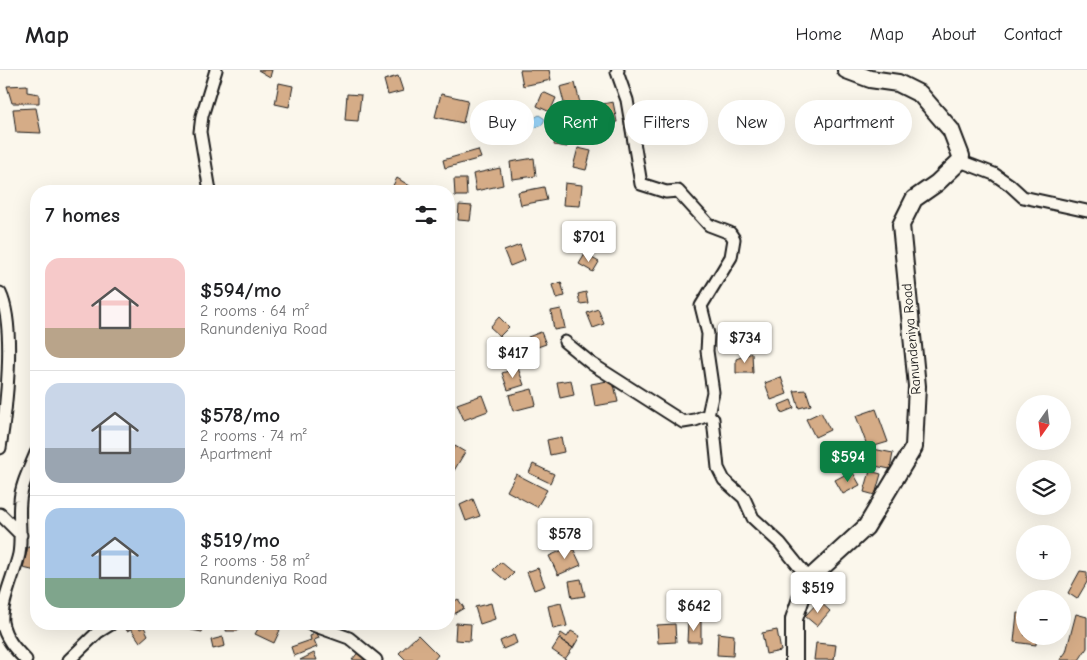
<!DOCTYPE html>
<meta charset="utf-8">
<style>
:root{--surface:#fff;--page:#f2f2f2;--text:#202124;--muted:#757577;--line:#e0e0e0;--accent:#0b8043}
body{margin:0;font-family:"Comic Neue",sans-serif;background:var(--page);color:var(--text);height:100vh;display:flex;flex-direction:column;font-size:19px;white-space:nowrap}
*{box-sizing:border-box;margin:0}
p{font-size:16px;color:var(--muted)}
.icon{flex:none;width:28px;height:28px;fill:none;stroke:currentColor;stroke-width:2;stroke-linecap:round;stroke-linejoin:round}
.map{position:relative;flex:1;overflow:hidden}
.side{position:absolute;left:30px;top:115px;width:425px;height:445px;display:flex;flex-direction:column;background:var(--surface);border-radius:20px;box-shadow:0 5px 20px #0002}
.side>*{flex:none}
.top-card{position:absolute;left:470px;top:30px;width:475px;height:45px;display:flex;gap:10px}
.needle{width:32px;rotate:194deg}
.tools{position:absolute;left:1016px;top:325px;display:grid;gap:10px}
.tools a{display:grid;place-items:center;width:55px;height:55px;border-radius:50%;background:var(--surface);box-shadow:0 5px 20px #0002;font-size:25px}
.price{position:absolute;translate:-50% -42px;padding:0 11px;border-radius:5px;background:#fff;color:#222;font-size:16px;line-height:32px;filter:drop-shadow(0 1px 2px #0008)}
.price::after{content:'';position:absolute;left:50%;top:30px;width:15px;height:11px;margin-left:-8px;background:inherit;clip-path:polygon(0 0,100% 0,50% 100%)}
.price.active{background:var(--accent);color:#fff}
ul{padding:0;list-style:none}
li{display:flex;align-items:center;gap:15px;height:125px;padding:0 15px}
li+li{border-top:1px solid var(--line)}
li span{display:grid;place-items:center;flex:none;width:140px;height:100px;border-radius:15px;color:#555}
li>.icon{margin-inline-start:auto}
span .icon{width:60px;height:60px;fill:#fffc;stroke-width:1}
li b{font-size:21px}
h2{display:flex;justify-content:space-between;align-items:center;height:60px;padding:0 15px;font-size:21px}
.chip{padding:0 18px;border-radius:22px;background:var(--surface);box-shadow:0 5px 20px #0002;font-size:18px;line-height:45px}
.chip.active{background:var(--accent);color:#fff}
header{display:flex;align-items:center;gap:30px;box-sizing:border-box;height:70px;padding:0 25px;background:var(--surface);border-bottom:1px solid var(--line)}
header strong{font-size:24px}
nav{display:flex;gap:28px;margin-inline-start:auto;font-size:18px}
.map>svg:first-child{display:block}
</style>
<header>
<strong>Map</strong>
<nav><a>Home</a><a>Map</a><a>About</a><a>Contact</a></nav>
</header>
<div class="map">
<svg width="1087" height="590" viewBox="0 0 1087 590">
<rect width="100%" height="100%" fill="#fbf7ec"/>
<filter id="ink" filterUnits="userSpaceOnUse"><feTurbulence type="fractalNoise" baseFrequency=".02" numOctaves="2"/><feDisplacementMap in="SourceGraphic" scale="10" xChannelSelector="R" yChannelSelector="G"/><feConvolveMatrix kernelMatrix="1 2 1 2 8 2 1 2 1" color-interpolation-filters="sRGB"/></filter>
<g filter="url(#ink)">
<!-- water -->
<path fill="#9ad6fb" stroke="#688ca2" d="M539 45 545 49 542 55 534 58 531 50Z"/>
<!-- building -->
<path fill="#d5ac87" stroke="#1c1c1c" d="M258 0H272L270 7Z
M520 0H549L551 10 523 16Z
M398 6 403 21 388 25 384 10Z
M279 13 293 16 289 37 275 34Z
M575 13 582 41 567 45 560 17Z
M27 15V22L39 24V33H12L7 16Z
M543 22 556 28 550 42 537 36Z
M347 24 361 25 358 51 345 50Z
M441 24 468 30 463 53 435 47Z
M613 32 617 52 595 55 592 36Z
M36 38 41 63 16 62 13 39Z
M556 64 569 67 567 77 554 75Z
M578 78 591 81 586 100 573 97Z
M478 80 481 88 445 98 443 90Z
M534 88 536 106 512 109 510 92Z
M500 98 503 115 476 121 473 104Z
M397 108 410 116 407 121H390Z
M454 109H466L467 126H455Z
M565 113 582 115 580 136 563 135Z
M544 117 547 130 521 135 518 122Z
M459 135 472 136 470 151 458 150Z
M520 175 525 190 510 196 504 181Z
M585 184 599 192 593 202 579 194Z
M561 212 565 226 556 228 552 215Z
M586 222 588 233 580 234 578 224Z
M561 239 565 258 554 260 551 241Z
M598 239 604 254 593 258 587 243Z
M499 247 509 257 500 266 490 257Z
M541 262 546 274 532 279 528 267Z
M752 283 753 303H736V289Z
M518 298 524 315 508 320 502 303Z
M781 307 787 324 771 330 765 313Z
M571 310 574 325 560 328 557 312Z
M613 310 618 332 595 336 591 314Z
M532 319 536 335 513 341 509 325Z
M806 320 811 335 799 338 794 321Z
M482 325 488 341 464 350 457 334Z
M791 330 794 338 782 343 779 335Z
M876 339 888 372 868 378 856 346Z
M821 342 830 360 815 367 806 349Z
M561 367 564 382 550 385 547 370Z
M455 376 465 382 452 404 449 402V387Z
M868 378 893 383 890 399 865 394Z
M533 394 554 404 550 413 529 403Z
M852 401 860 415 843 424 835 410Z
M870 401 881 404 875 425 864 422Z
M516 404 547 420 537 437 507 421Z
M473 429 480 446 466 451 460 435Z
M572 476 581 495 558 505 549 486Z
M28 477 36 478V501L23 498Z
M501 492 514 503 506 511 493 500Z
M538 498 545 516 534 520 527 502Z
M1080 501 1087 502V512L1077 529 1068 523Z
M581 509 585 526 572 528 569 511Z
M458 529 464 538 449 547V535Z
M819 531 830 541 817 556 805 546Z
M491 533 495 549 480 554 475 537Z
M561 533 567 556 553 559 548 536Z
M1017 543 1025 544V566H1036V575L1014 572Z
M1076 544 1087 547V578L1079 590H1060L1066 582Z
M688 551H701V572H687Z
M456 553 471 554 470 571 455 570Z
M123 554H139L138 555 140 559 144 557 148 565 140 572 131 559 127 561Z
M192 554H204L202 562 191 560Z
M227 554H238V561H226Z
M261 554H267L280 560 274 573 255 564Z
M675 554 676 572 658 573 657 555Z
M777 560 781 581 766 584 762 563Z
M571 561 580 566 573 578 558 567 561 563 567 567Z
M317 563 319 568 314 570 317 577 294 586 291 577 311 570 310 566Z
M718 563 734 565 733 586 717 585Z
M418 565 438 585 434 590H406L399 583Z
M514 565 517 573 503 579 500 571Z
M223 567 225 576 213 579 211 570Z
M559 569 573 578 565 589 552 580Z
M816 573 836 575 834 590H814Z
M360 580 368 590H352Z
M314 583 317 590H300Z"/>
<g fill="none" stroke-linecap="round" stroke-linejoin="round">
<!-- street casing -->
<g stroke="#1c1c1c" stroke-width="15">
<path id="street" d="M618 0 617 2 627 30 641 114 666 122 678 121 709 155 730 163 734 169 731 187 701 236 708 264 707 281 713 322 708 345 713 349 718 398 724 410 744 428 753 448 780 473 805 504 807 511
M960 91 994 104 1010 115 1023 127 1087 141
M210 121 200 62 202 46 216 0
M0 223C16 256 6 341 0 378
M565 272 592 294 683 352 695 350 708 345
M0 444 21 465
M310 554 349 568 376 590
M26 590C15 579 5 568 2 552 0 534 15 503 19 484 22 466 18 449 20 431 21 415 30 398 36 383
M69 590 98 562 111 554"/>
</g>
<!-- secondary casing -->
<g stroke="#1c1c1c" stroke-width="20">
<path id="secondary" d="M794 590V549L807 511 866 457 914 377 917 316 901 155 914 129 937 113 960 91 961 86 951 60 920 24 898 13 870 9 846 0"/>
</g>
<!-- street -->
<use href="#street" stroke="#fbf7ec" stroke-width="11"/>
<!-- secondary -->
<use href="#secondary" stroke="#fbf7ec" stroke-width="16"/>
</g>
</g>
<g text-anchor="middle" stroke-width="4" stroke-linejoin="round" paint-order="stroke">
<!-- street labels -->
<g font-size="14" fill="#1c1c1c" stroke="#fbf7ec">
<text transform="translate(911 269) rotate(-95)" y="5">Ranundeniya Road</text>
</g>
</g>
</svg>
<div class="tools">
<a><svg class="needle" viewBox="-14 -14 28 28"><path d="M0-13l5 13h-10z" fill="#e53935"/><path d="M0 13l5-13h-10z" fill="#757577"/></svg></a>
<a><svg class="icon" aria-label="layers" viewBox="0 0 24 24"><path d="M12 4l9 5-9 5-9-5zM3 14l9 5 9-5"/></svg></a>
<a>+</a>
<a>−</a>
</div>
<b class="price" style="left:589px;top:193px">$701</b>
<b class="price" style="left:745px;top:294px">$734</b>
<b class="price" style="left:513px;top:309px">$417</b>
<b class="price active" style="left:848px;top:413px">$594</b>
<b class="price" style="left:565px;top:490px">$578</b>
<b class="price" style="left:818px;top:544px">$519</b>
<b class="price" style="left:694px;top:562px">$642</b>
<div class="top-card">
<a class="chip">Buy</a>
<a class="chip active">Rent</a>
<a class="chip">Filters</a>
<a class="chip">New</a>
<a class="chip">Apartment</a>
</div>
<section class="side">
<h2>7 homes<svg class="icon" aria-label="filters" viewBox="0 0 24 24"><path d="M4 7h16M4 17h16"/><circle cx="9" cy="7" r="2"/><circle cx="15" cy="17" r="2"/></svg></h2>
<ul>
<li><span style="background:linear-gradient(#f6c9c9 70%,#b9a48a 0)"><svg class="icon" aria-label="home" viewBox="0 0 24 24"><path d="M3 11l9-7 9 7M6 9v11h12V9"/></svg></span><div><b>$594/mo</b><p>2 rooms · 64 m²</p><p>Ranundeniya Road</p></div></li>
<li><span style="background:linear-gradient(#c9d6e8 65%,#9aa5b1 0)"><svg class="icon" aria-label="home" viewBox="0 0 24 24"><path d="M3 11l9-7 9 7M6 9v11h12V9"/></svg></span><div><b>$578/mo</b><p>2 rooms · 74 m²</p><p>Apartment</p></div></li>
<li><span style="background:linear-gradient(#a9c7e8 70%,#7fa58c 0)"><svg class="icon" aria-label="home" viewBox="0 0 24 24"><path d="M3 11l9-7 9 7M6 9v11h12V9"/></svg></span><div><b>$519/mo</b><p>2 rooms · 58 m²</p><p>Ranundeniya Road</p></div></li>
</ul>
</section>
</div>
